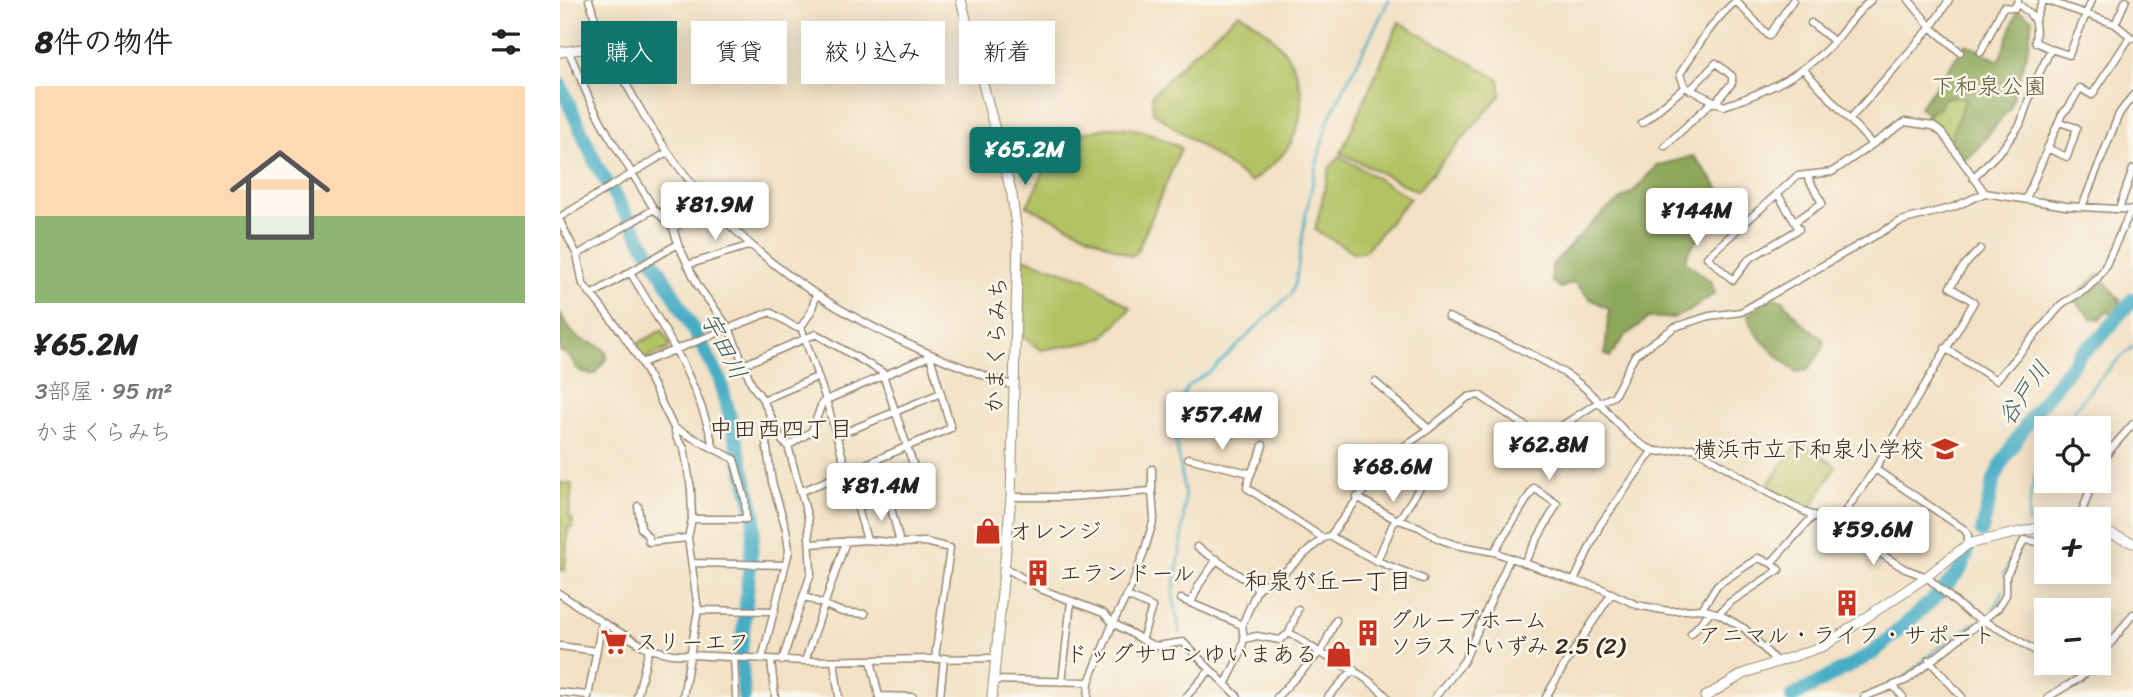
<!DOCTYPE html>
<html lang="ja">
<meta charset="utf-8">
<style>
:root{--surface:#fff;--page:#f2f2f2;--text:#222;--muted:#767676;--line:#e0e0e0;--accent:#0f766e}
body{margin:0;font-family:Sriracha,"Klee One",sans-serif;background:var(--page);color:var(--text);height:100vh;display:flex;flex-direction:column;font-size:26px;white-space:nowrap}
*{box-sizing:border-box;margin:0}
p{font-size:23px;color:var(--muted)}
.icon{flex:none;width:38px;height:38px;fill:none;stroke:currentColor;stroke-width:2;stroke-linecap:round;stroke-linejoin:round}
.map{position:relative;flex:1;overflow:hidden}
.side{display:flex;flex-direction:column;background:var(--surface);width:560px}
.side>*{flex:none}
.top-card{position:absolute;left:21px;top:21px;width:665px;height:63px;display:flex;gap:14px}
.buttons{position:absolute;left:1474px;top:416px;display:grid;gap:14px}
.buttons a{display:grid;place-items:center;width:77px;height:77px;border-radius:0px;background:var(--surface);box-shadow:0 4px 18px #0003;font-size:35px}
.price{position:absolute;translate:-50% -60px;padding:0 16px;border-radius:7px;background:#fff;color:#222;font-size:23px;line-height:46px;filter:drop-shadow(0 2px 4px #0008)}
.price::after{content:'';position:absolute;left:50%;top:42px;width:21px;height:16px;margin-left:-10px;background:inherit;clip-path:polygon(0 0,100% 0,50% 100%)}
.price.selected{background:var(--accent);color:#fff}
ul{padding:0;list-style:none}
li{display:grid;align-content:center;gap:14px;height:371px;padding:0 35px}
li+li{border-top:2px solid var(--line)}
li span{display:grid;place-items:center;height:217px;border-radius:0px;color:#555}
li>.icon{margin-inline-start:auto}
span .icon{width:126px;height:126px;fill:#fffc;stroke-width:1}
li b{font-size:30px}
h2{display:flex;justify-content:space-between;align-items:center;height:84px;padding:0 35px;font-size:30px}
.pill{padding:0 24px;border-radius:0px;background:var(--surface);box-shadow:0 4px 18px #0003;font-size:24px;line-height:63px}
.pill.selected{background:var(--accent);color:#fff}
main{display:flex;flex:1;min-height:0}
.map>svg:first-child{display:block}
</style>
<main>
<section class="side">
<h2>8件の物件<svg class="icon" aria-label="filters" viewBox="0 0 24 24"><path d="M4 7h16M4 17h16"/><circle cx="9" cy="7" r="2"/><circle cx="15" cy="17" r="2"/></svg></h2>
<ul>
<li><span style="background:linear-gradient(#ffd9b3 60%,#8fb573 0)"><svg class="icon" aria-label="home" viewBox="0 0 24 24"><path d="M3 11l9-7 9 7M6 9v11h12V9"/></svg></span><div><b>¥65.2M</b><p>3部屋 · 95 m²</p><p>かまくらみち</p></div></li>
</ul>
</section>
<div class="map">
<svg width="1573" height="697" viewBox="0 0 1573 697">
<rect width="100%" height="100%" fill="#fbf7ec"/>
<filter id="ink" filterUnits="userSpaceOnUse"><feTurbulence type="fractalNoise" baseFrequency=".0143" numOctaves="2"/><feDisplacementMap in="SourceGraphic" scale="14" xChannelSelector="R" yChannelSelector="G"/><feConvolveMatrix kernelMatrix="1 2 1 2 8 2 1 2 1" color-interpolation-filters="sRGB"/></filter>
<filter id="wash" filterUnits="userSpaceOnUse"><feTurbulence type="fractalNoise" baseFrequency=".00686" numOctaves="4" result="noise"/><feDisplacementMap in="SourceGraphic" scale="28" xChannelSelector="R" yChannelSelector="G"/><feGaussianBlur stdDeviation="1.57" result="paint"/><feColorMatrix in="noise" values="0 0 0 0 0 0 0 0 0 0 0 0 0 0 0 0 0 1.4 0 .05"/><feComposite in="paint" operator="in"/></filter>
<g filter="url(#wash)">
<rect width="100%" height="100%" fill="#f2e1c4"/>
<!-- green -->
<path fill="#b3c264" stroke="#777641" stroke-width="2" d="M679 13C728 40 760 89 730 144 721 160 704 171 691 182L593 112 592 95 633 53Z
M839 22 939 79 941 95 857 191 781 153Z
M1400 95 1406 100 1397 121 1391 141 1377 127 1365 121 1372 110 1378 108 1384 98Z
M552 127C581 127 596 135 621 148L577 252 571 256 467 206 488 163 519 134Z
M780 156 850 198 805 251 795 253 755 230 770 167Z
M462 258 525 278 571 308 544 337 531 342 481 350 463 337Z
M102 330 110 344 108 349 85 359 80 357 73 346Z
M1239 442 1276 466 1250 510 1206 487Z
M0 483 12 484 9 518 13 519 12 528H8L5 570H0Z"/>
<!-- forest -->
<path fill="#8ea85a" stroke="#64693c" stroke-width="2" d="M1458 10 1472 19 1469 45 1450 108 1411 156 1403 159 1391 141 1392 135 1405 100 1400 95 1384 98 1378 109 1372 110 1368 116 1360 107 1406 44 1439 61Z
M1133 156C1149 173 1159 192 1176 208 1158 223 1131 238 1125 261L1152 283 1155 293 1128 312 1113 318H1088L1064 337 1050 357 1045 354 1049 309 1029 298 1014 282 1001 288 992 281V265L1021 234 1045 211 1076 189 1096 166Z
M1539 275 1560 300 1559 316 1556 319 1547 311 1539 319 1531 318 1513 298Z
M1214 298 1223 300 1240 321 1263 339 1264 347 1248 370 1236 372C1222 360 1188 333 1188 314Z
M0 312C4 321 8 329 16 336 26 345 46 342 47 358L35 374C6 373 22 360 0 351Z"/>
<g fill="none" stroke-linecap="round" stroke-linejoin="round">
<!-- stream -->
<path stroke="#46adc5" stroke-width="2.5" d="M1501 429C1522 399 1544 370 1573 347
M1468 524C1470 498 1471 474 1486 452
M1444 574 1463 537
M1433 609 1438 603 1443 591
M620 634 613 595 622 540 625 496 614 429 619 402 628 386 652 370 731 294 736 280 746 213 758 158 769 118 829 0
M1345 678 1373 652 1414 623"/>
<!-- river -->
<path stroke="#46adc5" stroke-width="14" d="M0 84 37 166 116 298 160 379 195 515 181 652 184 697
M1422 531 1434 480 1444 459 1470 419 1520 354 1542 336 1573 299
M1232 697 1313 653 1378 595 1400 570 1407 554"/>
</g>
</g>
<g filter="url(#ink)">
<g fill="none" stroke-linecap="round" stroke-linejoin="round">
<!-- street casing -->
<g stroke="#968671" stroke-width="9">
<path id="street" d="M29 0C34 15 38 31 44 45 50 61 62 76 70 91 157 252 286 329 454 386
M1177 0C1152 21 1137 47 1120 74L1125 87 1164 106C1208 91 1243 75 1275 41 1287 27 1297 11 1311 0
M1349 0 1371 27 1400 52
M1458 0 1457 3C1474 16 1478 20 1475 42L1491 49
M1485 0 1555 24 1572 38
M1176 1 1209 36 1233 0
M1475 20 1483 0
M1251 23 1274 41
M1555 24 1566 0
M9 52 31 103 48 134 94 209 113 228 118 244 138 286 169 328 192 385 203 400 223 442 228 446 248 518 251 573 222 661
M1421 52 1443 7 1455 8 1457 3
M1244 70 1312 144
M1130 90 1156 63 1172 76V83L1155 103
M1290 119 1371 27 1389 0
M1082 123 1125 87
M1105 146 1152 102
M1487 148 1507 157 1517 128 1499 122
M1413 178 1443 148 1460 125 1474 84 1491 49 1509 55 1532 0
M1217 193 1239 229 1189 259 1173 280 1147 257 1237 176 1272 172 1345 122 1373 126 1382 133 1425 193
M1466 199 1502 114 1509 107 1520 88 1532 95 1570 37
M1522 207 1559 114 1573 95
M1559 209 1573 169
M0 217 106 153
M0 221 17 255 23 284 62 333 82 363 114 428 117 439 124 448 131 489 132 519 128 538 138 610 123 697
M1236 221 1262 203 1247 176
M113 228 151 208
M17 255 94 209
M127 265 191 245
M70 272C105 330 139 383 154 449
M31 295 118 244
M888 317C933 338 981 354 1021 385 1047 405 1061 437 1092 450 1105 455 1120 447 1134 448L1207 492 1294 537 1345 569 1367 577 1408 613 1447 633 1486 658
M241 327 251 312 256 295
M1385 348 1436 380 1503 303 1525 290 1536 280 1544 269 1571 210
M82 363 210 312 235 327H241L266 400 307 540
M183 365 256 334 322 372 359 482 297 508
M815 382 869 429
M203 400 257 377
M114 428 174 459 185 499 186 519H132
M276 436 381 393
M703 445C699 462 689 470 687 488L763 538
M228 446 252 431 262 403 266 400 370 356
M628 458 689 473
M592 469V491
M1315 469 1405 530 1408 535V544
M1538 469 1550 450 1573 424
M240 492 391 428 370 356
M328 496 340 543
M451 497H509L592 491 594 519 584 552 573 583 553 623 529 682 528 697
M797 497 833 518 859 527 879 539 896 545 934 552 1014 581 1038 587 1077 605 1108 611 1142 609 1159 614 1185 629 1216 661
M78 506 81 528 88 537 89 542 128 538
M1519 520 1533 481
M1275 526 1315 469 1414 302 1390 287 1404 266 1420 249
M770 536 817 561 863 579
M250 544 307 540 340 543 365 542 390 548 375 658
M637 547 698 588
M934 552 974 488 997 504 964 563
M817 561 833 524 842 515 870 472 840 449
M132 563 224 565
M1211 563 1254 515
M444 567 483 590 543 613 553 623 590 644 597 646 623 642 678 697
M1014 581 1040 525 1093 450
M0 594 42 622 89 649 112 654 245 661 435 658
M243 596 282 612 305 614
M567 596 592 607 582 640
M621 599 682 625
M631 603 639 585 657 559
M1142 609 1157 585 1198 558 1211 563 1219 570 1169 603 1159 614
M138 610 215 611
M729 633 738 609
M1131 634 1150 612
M684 639 697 636 720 640 729 633C741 639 751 647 762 654 788 668 806 675 827 697
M0 646 36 651
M174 658 176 697
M202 659 229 551 226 529 212 482 206 442 210 414
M211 660 215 697
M311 660 319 697
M1369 660 1402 697
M1538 660 1573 614
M245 661 286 541
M274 661 279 697
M1498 663 1524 675
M434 680 529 682
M502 682 511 601
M666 683 680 655 684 639 682 625 698 588 722 574 763 538 770 536 829 457 869 429 908 397 919 395 983 438 1034 405 1054 396 1075 355 1115 327 1149 316 1181 312 1341 221 1394 207 1425 193 1506 206 1573 210
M1334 687 1343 697
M0 692 28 695
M319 696 353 697
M28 697 42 622
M77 697 89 649
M380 697 384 658
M626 697 650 670
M717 697 762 650 776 620
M768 697 794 669
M875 697 904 661 950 558
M986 697 1005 664 1052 593
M1304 697 1347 680 1438 608 1446 595V576L1464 540 1486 543
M1488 697 1520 678 1535 663"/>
</g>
<!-- secondary casing -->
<g stroke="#968671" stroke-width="11">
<path id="secondary" d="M401 0 452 195 458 242 451 497 432 697
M0 52 44 46
M1538 529 1573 543
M1145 697 1185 673 1264 646 1366 577 1408 544 1486 526"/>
</g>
<!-- street -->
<use href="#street" stroke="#fff" stroke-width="6"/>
<!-- secondary -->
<use href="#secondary" stroke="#fff" stroke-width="9"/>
</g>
</g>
<!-- icons -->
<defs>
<g id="school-bare" transform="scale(2.1)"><path d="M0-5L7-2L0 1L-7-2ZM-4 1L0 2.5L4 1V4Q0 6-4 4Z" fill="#c8321e" stroke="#fbf7ec" stroke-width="2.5" paint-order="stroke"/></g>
<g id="shop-bare" transform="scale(2.1)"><path d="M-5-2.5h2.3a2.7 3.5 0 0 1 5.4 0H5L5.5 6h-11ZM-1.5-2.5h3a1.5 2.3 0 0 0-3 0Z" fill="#c8321e" stroke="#fbf7ec" stroke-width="2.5" paint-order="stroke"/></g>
<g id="building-bare" transform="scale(2.1)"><path d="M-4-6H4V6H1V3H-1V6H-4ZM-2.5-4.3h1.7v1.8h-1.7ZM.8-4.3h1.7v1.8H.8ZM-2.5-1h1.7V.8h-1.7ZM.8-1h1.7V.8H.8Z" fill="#c8321e" stroke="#fbf7ec" stroke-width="2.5" paint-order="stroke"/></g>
<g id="supermarket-bare" transform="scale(2.1)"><path d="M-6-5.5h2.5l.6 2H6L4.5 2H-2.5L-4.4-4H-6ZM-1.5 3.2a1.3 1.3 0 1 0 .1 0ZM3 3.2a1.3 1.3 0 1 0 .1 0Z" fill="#c8321e" stroke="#fbf7ec" stroke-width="2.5" paint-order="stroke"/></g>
</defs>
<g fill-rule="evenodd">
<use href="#school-bare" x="1385" y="449"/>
<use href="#shop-bare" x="428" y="531"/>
<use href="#building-bare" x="478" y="573"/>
<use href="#building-bare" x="1287" y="603"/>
<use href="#building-bare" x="808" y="633"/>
<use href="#supermarket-bare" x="54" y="642"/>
<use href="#shop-bare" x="779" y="654"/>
</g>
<g text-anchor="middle" stroke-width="5" stroke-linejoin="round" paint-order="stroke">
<!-- park labels -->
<g font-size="23" fill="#5f5833" stroke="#fbf7ec">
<text x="1429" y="94">下和泉公園</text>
</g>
<!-- street labels -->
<g font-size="23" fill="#3b2a1e" stroke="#fbf7ec">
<text transform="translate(436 345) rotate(-88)" y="8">かまくらみち</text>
</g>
<!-- poi labels -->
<g font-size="23" fill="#3b2a1e" stroke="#fbf7ec" text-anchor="start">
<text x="1364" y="457" text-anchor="end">横浜市立下和泉小学校</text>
<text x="449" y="539">オレンジ</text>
<text x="499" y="581">エランドール</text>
<text x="829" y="628">グループホーム<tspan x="829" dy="26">ソラストいずみ 2.5 (2)</tspan></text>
<text x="1287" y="643" text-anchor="middle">アニマル・ライフ・サポート</text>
<text x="75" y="650">スリーエフ</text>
<text x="758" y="662" text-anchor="end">ドッグサロンゆいまある</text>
</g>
<!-- water labels -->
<g font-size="24" font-style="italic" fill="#3f5e61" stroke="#fbf7ec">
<text transform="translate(164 346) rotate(63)" y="8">宇田川</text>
<text transform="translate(1464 393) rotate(-55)" y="8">谷戸川</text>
</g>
<!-- neighbourhood labels -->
<g font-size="24" fill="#3b2a1e" stroke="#fbf7ec">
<text x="221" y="437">中田西四丁目</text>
<text x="768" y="589">和泉が丘一丁目</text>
</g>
</g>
</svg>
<div class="buttons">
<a><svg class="icon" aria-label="locate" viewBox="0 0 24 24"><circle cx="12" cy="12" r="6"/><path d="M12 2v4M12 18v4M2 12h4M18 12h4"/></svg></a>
<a>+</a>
<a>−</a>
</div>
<b class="price selected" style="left:465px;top:187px">¥65.2M</b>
<b class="price" style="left:155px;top:242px">¥81.9M</b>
<b class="price" style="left:1137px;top:248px">¥144M</b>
<b class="price" style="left:662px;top:452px">¥57.4M</b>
<b class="price" style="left:989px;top:482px">¥62.8M</b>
<b class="price" style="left:833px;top:504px">¥68.6M</b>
<b class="price" style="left:321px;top:523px">¥81.4M</b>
<b class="price" style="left:1313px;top:567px">¥59.6M</b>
<div class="top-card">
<a class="pill selected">購入</a>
<a class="pill">賃貸</a>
<a class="pill">絞り込み</a>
<a class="pill">新着</a>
</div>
</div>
</main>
